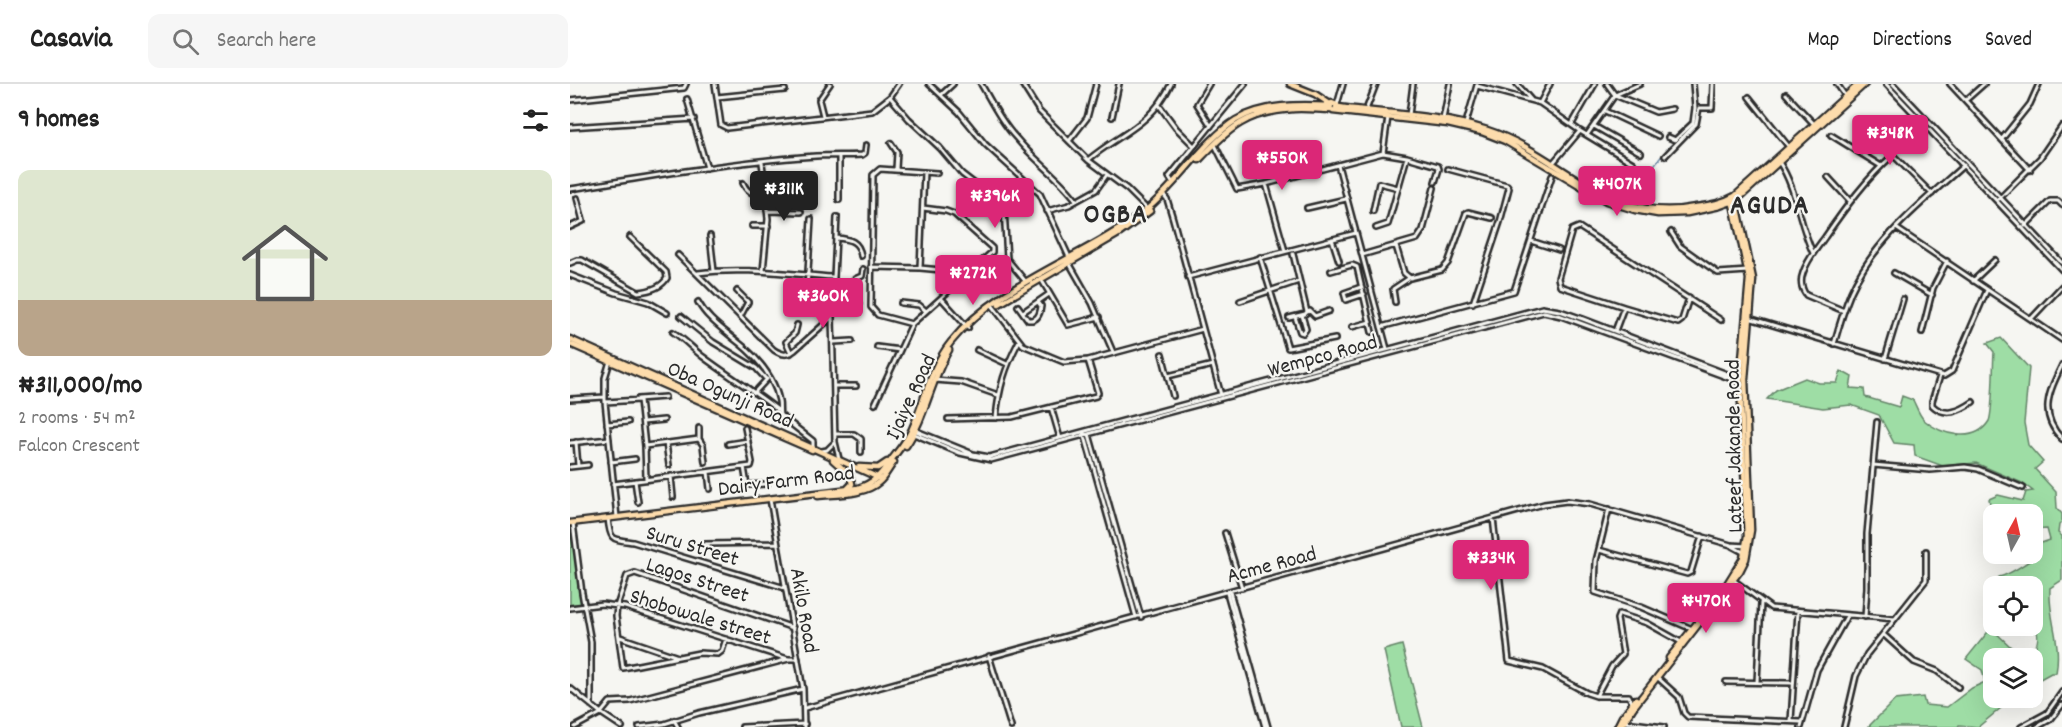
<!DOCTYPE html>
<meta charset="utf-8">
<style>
:root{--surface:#fff;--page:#f6f6f6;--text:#222;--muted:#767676;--line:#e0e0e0;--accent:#db2777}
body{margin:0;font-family:Dekko,sans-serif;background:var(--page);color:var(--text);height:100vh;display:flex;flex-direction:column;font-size:22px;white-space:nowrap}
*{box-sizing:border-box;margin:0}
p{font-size:20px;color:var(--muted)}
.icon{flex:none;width:33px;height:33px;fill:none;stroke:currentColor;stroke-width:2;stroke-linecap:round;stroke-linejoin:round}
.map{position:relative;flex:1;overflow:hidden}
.sheet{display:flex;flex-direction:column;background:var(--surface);width:570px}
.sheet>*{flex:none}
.needle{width:39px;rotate:8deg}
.controls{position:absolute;left:1413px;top:420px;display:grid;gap:12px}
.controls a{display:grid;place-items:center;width:60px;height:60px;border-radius:12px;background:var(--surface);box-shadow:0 6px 24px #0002;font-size:30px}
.price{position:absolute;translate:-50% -51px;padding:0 14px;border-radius:6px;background:var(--accent);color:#fff;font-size:20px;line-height:39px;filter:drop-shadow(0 2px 3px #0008)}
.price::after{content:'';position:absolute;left:50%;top:36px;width:18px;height:14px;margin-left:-9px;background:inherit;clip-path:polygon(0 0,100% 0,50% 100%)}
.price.current{background:#222;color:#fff}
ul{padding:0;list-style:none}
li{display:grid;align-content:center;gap:12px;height:318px;padding:0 18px}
li span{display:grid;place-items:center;height:186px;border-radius:12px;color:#555}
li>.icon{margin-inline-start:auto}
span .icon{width:108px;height:108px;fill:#fffc;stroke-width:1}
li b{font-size:26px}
h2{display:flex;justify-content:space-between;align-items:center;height:72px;padding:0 18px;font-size:26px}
header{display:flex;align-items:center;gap:36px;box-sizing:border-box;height:84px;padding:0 30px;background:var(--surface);border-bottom:2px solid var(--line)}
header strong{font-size:28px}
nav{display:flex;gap:33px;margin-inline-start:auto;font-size:21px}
.search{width:420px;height:54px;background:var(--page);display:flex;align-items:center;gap:15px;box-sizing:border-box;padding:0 21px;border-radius:12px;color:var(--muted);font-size:22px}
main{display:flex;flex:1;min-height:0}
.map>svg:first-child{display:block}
</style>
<header>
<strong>Casavia</strong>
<div class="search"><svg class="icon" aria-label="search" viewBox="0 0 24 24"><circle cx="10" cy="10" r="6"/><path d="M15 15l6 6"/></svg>Search here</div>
<nav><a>Map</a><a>Directions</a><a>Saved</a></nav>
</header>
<main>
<section class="sheet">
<h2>9 homes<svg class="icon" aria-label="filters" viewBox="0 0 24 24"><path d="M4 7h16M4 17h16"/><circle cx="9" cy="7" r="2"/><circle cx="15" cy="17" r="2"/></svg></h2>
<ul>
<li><span style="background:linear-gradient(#dfe7d0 70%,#b9a48a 0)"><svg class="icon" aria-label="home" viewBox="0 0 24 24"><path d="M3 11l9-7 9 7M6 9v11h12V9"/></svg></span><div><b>₦311,000/mo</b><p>2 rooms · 54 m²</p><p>Falcon Crescent</p></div></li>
</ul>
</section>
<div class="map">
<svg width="1492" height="643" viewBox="0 0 1492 643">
<rect width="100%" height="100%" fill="#f6f6f2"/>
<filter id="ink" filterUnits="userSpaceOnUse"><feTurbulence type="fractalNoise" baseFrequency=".0167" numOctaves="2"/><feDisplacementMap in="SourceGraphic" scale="12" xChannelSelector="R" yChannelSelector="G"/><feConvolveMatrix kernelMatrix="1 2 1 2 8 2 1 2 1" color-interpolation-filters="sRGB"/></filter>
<g filter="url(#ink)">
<!-- green -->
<path fill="#9edda5" stroke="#648468" stroke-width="1.5" d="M1431 254 1459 284 1454 339 1458 361 1473 378 1465 385 1486 408 1487 424 1492 430V438L1489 441 1488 449 1492 452V496L1480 504C1478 535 1492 557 1486 589H1481L1463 599 1462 574H1424V614H1443L1408 643 1389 641 1388 643H1298L1325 616 1353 613 1355 621 1377 623 1402 604 1415 598 1412 586 1396 575 1421 544 1442 564 1434 572 1447 573 1462 570C1468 560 1471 550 1463 540L1462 502H1427L1429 493C1444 489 1453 480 1466 473L1471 459 1480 456 1477 445 1463 446 1462 430 1422 429 1419 415 1428 411 1453 417 1456 408 1463 407 1452 399 1406 379 1373 382 1345 372 1344 361 1324 359 1309 331 1281 321 1253 324 1197 315 1206 306 1235 294 1249 299H1267L1271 287 1282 293 1280 304 1294 305 1295 313 1329 323 1332 312 1343 316C1346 322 1349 331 1354 336 1371 351 1405 360 1419 337 1423 328 1423 280 1424 268L1417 259Z
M2 441 11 519 0 521V442Z
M832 561 853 643H831L814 566Z"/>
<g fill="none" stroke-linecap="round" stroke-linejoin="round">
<!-- stream -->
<path stroke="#718ca7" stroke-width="1.5" d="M1126 0 1127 28
M1047 99 1080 86 1100 62 1111 54"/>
<!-- minor casing -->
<g stroke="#2b2b2b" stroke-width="8">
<path id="minor" d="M145 0 151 41 157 44 302 27 320 13 329 0
M359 0 389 28 415 60 470 110 499 173
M411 0C422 19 432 39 447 55 465 77 489 93 506 116
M452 0 469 27 518 76 557 105 577 125
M639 0 627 20 641 42
M947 0 961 16
M1037 0 1045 11 1086 28 1102 25
M1267 0 1276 13
M1316 0 1492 186
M1323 0 1492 179
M1380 0 1460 86
M907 2 970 19 1010 47 1063 79
M1216 10 1245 41
M371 11 383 0
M147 13 215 6
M320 13 339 35 370 64 392 90 414 107
M1179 13 1219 63
M117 15 137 84
M0 16 114 4 116 0
M1396 16 1414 0
M970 19 980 0
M589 21 606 44 624 62
M767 21 773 0
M1130 24H1142L1143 0
M796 26 806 0
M1035 27 1088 52
M839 31 843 0
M253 32 249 16 260 0
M542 33 549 0
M873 35 880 0
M1295 38 1323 71 1362 110
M896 39 907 1
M1002 40 1025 0
M1024 42 1071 69
M0 43 124 35
M1017 51 1045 11 1070 0
M1261 51 1311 82
M1098 53 1105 56 1123 39 1125 24 1123 0
M1432 55 1460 20 1469 0
M499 57 517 34 526 0
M321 59 327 68 326 85
M645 61 667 105 696 100 813 69 837 73 868 82 869 85 865 98
M813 69 818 33
M269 72V116
M1095 72 1126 40 1129 24
M518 76C550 49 581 42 601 0
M192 78 198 135 193 187
M1209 78C1227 105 1229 140 1243 169
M982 80 1010 47
M768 81 817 265
M878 85 937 101 939 104 930 138 903 219
M1258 93 1280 117
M173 99C178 110 184 110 196 111
M603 99 599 93 675 0
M696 100 715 167
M0 105C81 93 163 77 246 72 261 71 276 72 292 71L295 69 296 61
M433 108 437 175 456 198
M593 110 597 115 603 135 651 311
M1429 115 1470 74 1492 42
M737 124 776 115
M198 127 231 128
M477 127 499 121 526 106 536 92
M803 127 809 99 828 104
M267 133 262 233 265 358 269 375
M182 142H198
M1455 142 1480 117H1488L1492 121
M0 143 13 137 7 114
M806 144 818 140 837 73
M1326 144 1492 256
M1101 148 1110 162 1148 189 1178 187
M140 152 144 187
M266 154C280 155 289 157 291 172
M762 155 769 177
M961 157 989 166
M826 162 834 189 840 194 872 186 878 179 896 129 898 128 922 134
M108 171 204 266C212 271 217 272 225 266L262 233
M792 171 847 155 853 146 864 104
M690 173 718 264 765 255
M498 177 522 219 543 268
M0 179 7 176H12L68 208C80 207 91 204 97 194L96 188 60 153
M301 183 350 184 354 88
M350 184 371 186 376 183
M761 187 782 181 787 183 802 248
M128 189C173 183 218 190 263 193
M1324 189 1362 211
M0 191 46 209 78 218 97 229
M618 193 786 149
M471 195 498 241 529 233
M1403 197 1425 176
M791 203 774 209 776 216 794 210
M264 204 276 205 285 195 292 192 293 185
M167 207 178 218 170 233
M264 214 280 215 289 221
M371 214 398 244
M1119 214 1112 236 1108 239 1054 223 990 202 988 194 1002 146 1009 143 1151 236
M670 217 729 197
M128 218C136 233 150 243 163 254 184 270 204 291 209 317 210 322 209 327 210 331L243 357V364
M825 218 823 205 838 195
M331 219 349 221 356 227
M422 221 453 261 494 278 518 276 633 245
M448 222 458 236C467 237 470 231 471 222L468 218
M236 223 241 135
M1274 227 1236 211C1231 204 1230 197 1233 189 1237 176 1247 164 1255 153 1275 124 1296 95 1323 71
M453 228 479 210
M737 228 740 227 745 232 759 227
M111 232 143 258 186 284 196 295
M725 233 730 248 733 249 736 245 732 231
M719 234 735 230 737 228 723 170
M1179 234 1374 292 1382 287 1417 206
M1461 235 1492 202
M342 240 308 231 301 223 303 91 310 85 367 89
M782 243 800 238
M811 243 944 207 982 92
M1045 247 1054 223
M103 248C114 255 122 264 132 272 157 291 184 307 209 327
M1352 248 1363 204 1377 177
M264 258 282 257
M1264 260C1269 242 1274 225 1281 208 1304 156 1353 118 1394 81
M307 263 330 266
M407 266 437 280
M221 269 216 258 225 249 227 241
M592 270 603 312
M1315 275 1333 215
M40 277 35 294V318L47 433
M1492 281C1479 308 1468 330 1492 355
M598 292 643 281
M1370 292 1362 317V321C1375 334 1390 327 1403 318
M364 296 391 298 428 311
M265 302H286
M185 308 197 295
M0 315 35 313
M68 315 95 313
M35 318 70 316 75 362 76 395
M305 320 342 240 422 168V164L384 130 376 127 353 124
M481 323 490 354
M426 334C429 303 435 284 449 257
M378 335 442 333 526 312 528 309 518 276
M73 338 94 336
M37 340 58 338
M344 346 403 370 419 373 972 224 990 227 1013 235 1170 295
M514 349 566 533
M266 350H284L291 355V368
M344 350 390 369 421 376 974 228 991 232 1170 298
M519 350 571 533
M129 355V344
M6 358 8 382
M0 359 39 355
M96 359 99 381
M158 360 178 357
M75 362 129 355 133 361 135 378
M252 367 257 366 265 358
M41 378 65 375
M1303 381 1360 386 1395 383 1408 385 1453 404
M0 383 18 381
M174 383 177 401 197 400
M138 388 140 405
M101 392 103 413
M65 397 68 418
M43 400 181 382 182 378 175 344
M200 415 233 605 234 643
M1039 425 1026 477 1025 508 1071 523 1122 545
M38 434C40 457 42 455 63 458L215 504
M923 434 939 577 973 585 1017 609 1026 612H1059L1062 619
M3 439 12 509 21 558V621
M655 449 672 504
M135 460 207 459
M1162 462 1175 469
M1029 466 1117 490 1121 488 1132 452
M1162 495 1201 524 1325 535
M660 508 698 643
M657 509 695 643
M0 524 32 520 55 523 218 575
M1295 533 1297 503V450L1307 338
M1313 550 1344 578 1367 587 1388 603
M50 553 108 573
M156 555 152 567 148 570 129 569 53 584 46 532 47 522 57 492 65 489 223 544
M419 572 441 643
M1087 593 1109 613 1114 629 1118 633 1231 638
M1156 598 1223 599
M1187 598 1191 519
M0 604 31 629 52 643
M1026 612 1042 582 1053 570 1047 535 1049 530 1077 539 1111 558
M235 624 974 420 997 417 1020 420 1161 461 1177 462
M104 636 108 643
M1221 637 1228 527
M1055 638 1094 643
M5 643 31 629 40 618 60 617 219 575H228
M69 643 94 640 129 629 233 605
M172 643 235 640
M1231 643 1247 586 1277 532
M1274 643 1286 592 1297 570 1356 496V467
M1451 643 1477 629 1492 608
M1467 643 1481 635 1492 621"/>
</g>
<!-- major casing -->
<g stroke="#2b2b2b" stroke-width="9">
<path id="major" d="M720 0 745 10 760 20
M768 23C817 30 869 30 917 46 994 71 1035 141 1126 123 1140 121 1153 119 1165 112L1289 0
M765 27 767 21 762 19 760 24 763 27 878 40 912 48 935 57 1036 117 1065 126 1088 130 1117 129 1150 122 1167 116 1295 0
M629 76C661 43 676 28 724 25 736 24 749 26 761 26
M429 220 550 149 580 127
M0 255 309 394
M0 260 242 366
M1162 292 1171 287
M336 362C356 333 361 296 379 266
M263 376 280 391 282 400 277 405
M289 383 308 384 317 378
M248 412C267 410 295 411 309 398 315 393 319 384 324 378
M0 439 288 404C304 399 310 391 319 379 327 368 337 357 342 345 355 316 360 284 381 258 430 197 516 174 576 126 607 101 634 56 666 36 693 20 729 20 760 22
M1155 503 1173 474 1177 452 1170 298 1179 195 1162 115
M1099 574 1135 529
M1047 643 1052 633 1066 615
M1051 643 1063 624 1170 487 1176 475 1181 446 1175 295 1183 195 1166 115"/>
</g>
<!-- minor -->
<use href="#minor" stroke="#f6f6f2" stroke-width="3"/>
<!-- major -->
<use href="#major" stroke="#fddcac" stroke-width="4.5"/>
</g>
</g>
<g text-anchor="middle" stroke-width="4.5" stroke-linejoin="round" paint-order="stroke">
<!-- street labels -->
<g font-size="22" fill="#2b2b2b" stroke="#f6f6f2">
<text transform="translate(752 270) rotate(-15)" y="8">Wempco Road</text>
<text transform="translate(161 309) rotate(24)" y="8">Oba Ogunji Road</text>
<text transform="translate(339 312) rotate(-65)" y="8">Ijaiye Road</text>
<text transform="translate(1162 362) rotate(-91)" y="8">Lateef Jakande Road</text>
<text transform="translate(216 395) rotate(-7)" y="8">Dairy Farm Road</text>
<text transform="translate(123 460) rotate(17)" y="8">Suru Street</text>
<text transform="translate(701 479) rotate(-15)" y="8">Acme Road</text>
<text transform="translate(128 494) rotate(18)" y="8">Lagos Street</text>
<text transform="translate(236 526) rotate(80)" y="8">Akilo Road</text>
<text transform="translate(131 531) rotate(17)" y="8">Shobowale street</text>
</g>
<!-- district labels -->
<g font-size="28" font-weight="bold" letter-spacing="1.5" fill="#2b2b2b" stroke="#f6f6f2">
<text x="1200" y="129">AGUDA</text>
<text x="546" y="138">OGBA</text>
</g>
</g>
</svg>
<div class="controls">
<a><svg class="needle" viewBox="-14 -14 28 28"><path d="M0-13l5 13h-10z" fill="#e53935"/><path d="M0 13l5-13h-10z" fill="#767676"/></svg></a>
<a><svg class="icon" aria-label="locate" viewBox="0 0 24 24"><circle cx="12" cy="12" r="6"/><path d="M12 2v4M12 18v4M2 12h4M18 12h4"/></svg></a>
<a><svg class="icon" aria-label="layers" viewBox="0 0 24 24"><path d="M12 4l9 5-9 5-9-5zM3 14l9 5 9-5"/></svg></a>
</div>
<b class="price" style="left:1320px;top:82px">₦348K</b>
<b class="price" style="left:712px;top:107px">₦550K</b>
<b class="price" style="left:1047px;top:133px">₦407K</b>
<b class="price current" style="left:214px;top:138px">₦311K</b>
<b class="price" style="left:425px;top:145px">₦396K</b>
<b class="price" style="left:403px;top:222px">₦272K</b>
<b class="price" style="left:253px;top:245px">₦360K</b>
<b class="price" style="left:921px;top:507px">₦334K</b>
<b class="price" style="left:1136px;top:550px">₦470K</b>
</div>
</main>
